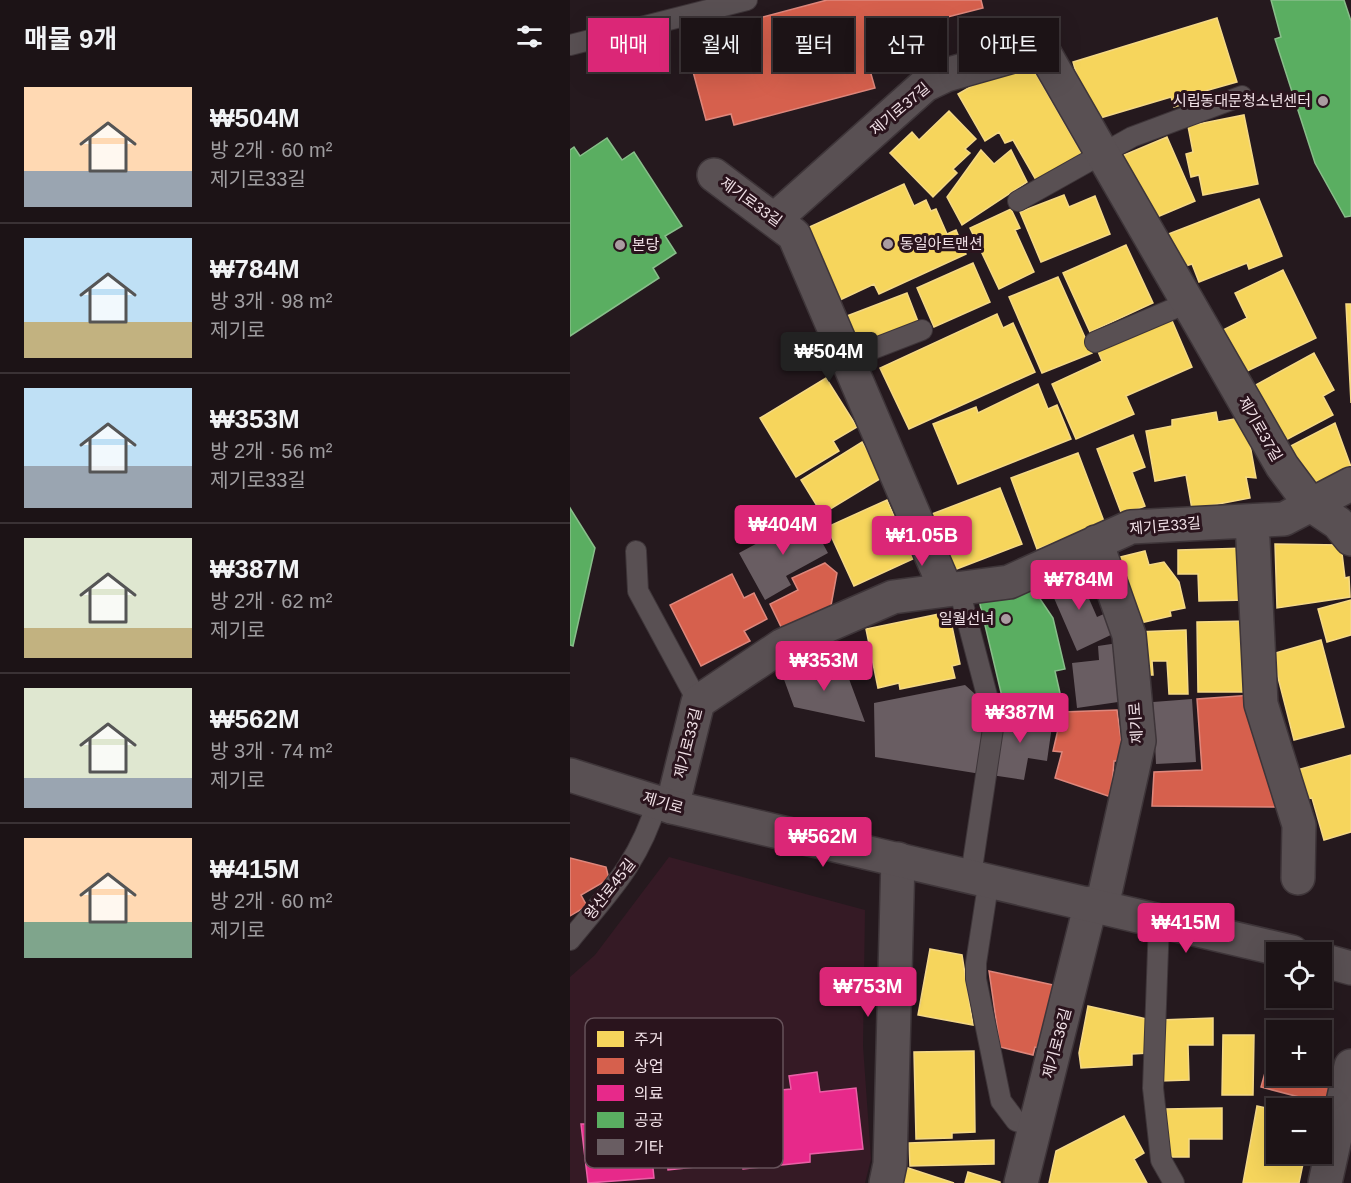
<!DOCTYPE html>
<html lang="ko">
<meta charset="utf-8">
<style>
:root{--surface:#1c1316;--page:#292023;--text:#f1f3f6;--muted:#a09ea1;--line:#3a3235;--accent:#db2777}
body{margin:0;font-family:Helvetica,"Noto Sans KR",sans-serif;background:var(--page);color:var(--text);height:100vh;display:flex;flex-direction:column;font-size:22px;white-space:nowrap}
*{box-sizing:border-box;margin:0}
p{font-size:20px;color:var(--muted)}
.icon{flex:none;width:33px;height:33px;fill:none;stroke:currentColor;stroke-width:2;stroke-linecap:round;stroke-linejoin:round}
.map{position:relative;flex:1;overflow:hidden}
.drawer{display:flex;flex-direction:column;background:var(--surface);width:570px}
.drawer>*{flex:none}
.banner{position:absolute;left:18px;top:18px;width:570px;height:54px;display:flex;gap:12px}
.fabs{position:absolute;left:696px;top:942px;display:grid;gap:12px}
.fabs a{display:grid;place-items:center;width:66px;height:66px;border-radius:0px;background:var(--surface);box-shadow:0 6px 24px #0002,0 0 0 2px var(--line);font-size:30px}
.price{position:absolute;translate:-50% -51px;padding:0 14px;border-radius:6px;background:var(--accent);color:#fff;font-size:20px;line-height:39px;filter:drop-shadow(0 2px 3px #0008)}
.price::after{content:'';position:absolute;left:50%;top:36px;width:18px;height:14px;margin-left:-9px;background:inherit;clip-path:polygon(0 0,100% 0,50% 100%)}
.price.current{background:#222;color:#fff}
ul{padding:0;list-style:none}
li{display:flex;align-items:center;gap:18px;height:150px;padding:0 24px}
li+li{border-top:2px solid var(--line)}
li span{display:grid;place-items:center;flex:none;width:168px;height:120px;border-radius:0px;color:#555}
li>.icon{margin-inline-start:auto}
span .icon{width:72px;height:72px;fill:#fffc;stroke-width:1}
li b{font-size:26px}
h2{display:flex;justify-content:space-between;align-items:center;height:72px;padding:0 24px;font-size:26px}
.pill{padding:0 21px;border-radius:0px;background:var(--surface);box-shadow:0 6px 24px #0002,0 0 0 2px var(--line);font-size:21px;line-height:54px}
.pill.current{background:var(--accent);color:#fff}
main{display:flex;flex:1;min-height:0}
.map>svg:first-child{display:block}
</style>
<main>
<section class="drawer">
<h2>매물 9개<svg class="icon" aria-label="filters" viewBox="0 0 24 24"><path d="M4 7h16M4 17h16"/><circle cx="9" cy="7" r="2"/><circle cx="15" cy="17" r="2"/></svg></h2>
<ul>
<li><span style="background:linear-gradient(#ffd9b3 70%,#9aa5b1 0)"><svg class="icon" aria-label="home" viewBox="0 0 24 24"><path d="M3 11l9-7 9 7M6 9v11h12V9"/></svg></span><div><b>₩504M</b><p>방 2개 · 60 m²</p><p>제기로33길</p></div></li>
<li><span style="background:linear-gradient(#bfe0f5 70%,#c2b280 0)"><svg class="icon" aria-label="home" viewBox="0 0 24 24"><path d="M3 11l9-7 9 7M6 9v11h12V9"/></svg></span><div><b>₩784M</b><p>방 3개 · 98 m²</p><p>제기로</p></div></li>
<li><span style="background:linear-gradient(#bfe0f5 65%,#9aa5b1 0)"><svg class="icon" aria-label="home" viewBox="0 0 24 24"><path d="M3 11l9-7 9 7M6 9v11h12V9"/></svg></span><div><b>₩353M</b><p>방 2개 · 56 m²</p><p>제기로33길</p></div></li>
<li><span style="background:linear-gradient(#dfe7d0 75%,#c2b280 0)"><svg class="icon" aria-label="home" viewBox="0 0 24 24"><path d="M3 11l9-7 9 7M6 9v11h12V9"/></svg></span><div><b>₩387M</b><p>방 2개 · 62 m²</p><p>제기로</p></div></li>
<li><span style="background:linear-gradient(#dfe7d0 75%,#9aa5b1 0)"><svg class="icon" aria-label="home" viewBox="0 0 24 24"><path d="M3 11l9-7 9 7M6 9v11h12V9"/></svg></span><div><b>₩562M</b><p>방 3개 · 74 m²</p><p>제기로</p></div></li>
<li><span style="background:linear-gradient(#ffd9b3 70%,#7fa58c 0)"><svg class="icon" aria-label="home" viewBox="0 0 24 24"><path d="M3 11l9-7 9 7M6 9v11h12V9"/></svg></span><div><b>₩415M</b><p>방 2개 · 60 m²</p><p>제기로</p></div></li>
</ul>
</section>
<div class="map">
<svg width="781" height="1183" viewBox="0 0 781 1183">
<rect width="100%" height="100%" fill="#25191e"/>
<!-- built -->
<path fill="#351a25" d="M99 857 295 910 293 1046 301 1159 295 1183H0V977L25 955Z"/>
<!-- homes -->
<path fill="#f6d55c" stroke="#f5d986" stroke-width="1.5" d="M647 18 667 82 635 91 636 97 604 107 601 97 520 121 503 62Z
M455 55 512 154 466 180 443 140 435 143 429 132 415 141 388 94Z
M379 111 406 139 395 149 400 153 383 169 387 173 363 197 320 153 342 132 349 140Z
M674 115 688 184 633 195 629 175 621 177 616 154 623 152 618 126Z
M597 137 625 201 580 220 552 156Z
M411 150 424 164 441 150 457 182 392 225 377 197Z
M334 184 344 206 356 200 361 211 366 209 377 234 386 230 396 254 309 294 304 284 270 300 237 228Z
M494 195 499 207 525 196 540 234 471 262 450 212Z
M689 199 712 256 679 269 677 263 629 282 622 264 609 268 596 235Z
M441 209 450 228 445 230 464 272 429 289 400 228Z
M556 245 583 303 520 332 493 273Z
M403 263 420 302 364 327 347 288Z
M713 270 746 338 671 374 651 331 677 318 665 293Z
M488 277 522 353 472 373 439 297Z
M337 293 349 324 290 348 277 316Z
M776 304H781V403Z
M427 314 433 328 443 323 465 372 339 429 310 368Z
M600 316 622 367 556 396 564 414 506 439 482 384 532 361 527 349Z
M744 353 764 390 753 396 763 415 712 442 682 387Z
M256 378 287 427 263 441 269 451 226 477 190 418Z
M468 384 478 409 487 405 501 439 388 484 363 424 406 407 408 413Z
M646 412 648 422 675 417 686 478 676 477 680 498 622 509 616 475 585 481 576 431 602 426V420Z
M765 423 781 467 743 491 713 450Z
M563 435 575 467 562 472 575 506 552 515 527 449Z
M292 442 313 477 252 514 231 480Z
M508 453 535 524 467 549 441 478Z
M430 488 452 544 384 570 362 514Z
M317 500 343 559 284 586 257 527Z
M705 544 771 545 775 578 779 577 780 597 707 608Z
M678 548 679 600 629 601 628 574H608V550Z
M575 551 579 565 594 562 609 582 615 608 600 611 601 616 570 623 565 602 557 604 546 558Z
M781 600V635L757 642 748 609Z
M379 612 390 664 382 666 385 678 330 689 329 683 308 688 296 629Z
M679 621 680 692H628L627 622Z
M616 630 618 694H599L597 661H582L583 675H567L566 632Z
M751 640 774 727 724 740 702 654Z
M781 755V832L754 840 742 798 735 799 727 770Z
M360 949 392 955 403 1025 348 1015Z
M518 1006 577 1019 579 1053 562 1054V1065L511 1068 509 1053Z
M643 1018V1045H618L619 1080 590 1081V1020Z
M653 1035H684L683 1095H652Z
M404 1051 405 1132 382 1133V1138L346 1139 344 1052Z
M687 1106 706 1110V1154H735L729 1183H673Z
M652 1108V1139H619V1157H596L595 1109Z
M554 1116 574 1153 564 1159 577 1183H479L486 1151Z
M424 1140V1164L340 1166 339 1143Z
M335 1167 384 1183H330Z
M398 1172 430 1182V1183H395Z"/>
<!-- shops -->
<path fill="#d6604d" stroke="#de877c" stroke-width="1.5" d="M257 0H411L413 8 350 24 354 36 343 39 345 48 297 60 305 88 164 125 161 114 136 120 114 38Z
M255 563 267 573 260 611 214 633 200 604 228 590 222 578Z
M162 574 174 598 184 593 197 619 174 631 180 641 131 666 100 605Z
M683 695 707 807 582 806 584 772 632 770 627 699Z
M547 710 554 761H544L541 797 485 778 492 752 483 751 492 712Z
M0 858 36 867 39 879 11 895 17 906 0 916Z
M419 971 488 986 476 1049 465 1047 463 1055 430 1047Z
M702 1048 706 1049V1076H752V1061L766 1065 756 1104 691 1087Z"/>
<!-- health -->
<path fill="#e7298a" stroke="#ea60a6" stroke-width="1.5" d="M247 1072 250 1092 286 1088 293 1149 240 1154V1162L173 1169 172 1162 98 1170 96 1150 87 1151 83 1116 92 1115 91 1102 170 1093 168 1077 198 1074 200 1091 221 1089 219 1076Z
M76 1099 84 1178 18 1183 11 1124H19L18 1105Z"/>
<!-- public -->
<path fill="#5aae61" stroke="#88be8a" stroke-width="1.5" d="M701 0H774L781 21V216L775 217 745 163 705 39 711 37Z
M37 138 52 160 64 152 112 226 95 236 106 253 83 268 89 278 0 336V150L4 147 10 156Z
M0 508 25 548 3 646 0 645Z
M462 587 483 618 495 669 485 671 492 702 457 710 455 700 434 705 409 600Z"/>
<!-- building -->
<path fill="#695d62" d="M238 516 258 553 216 576 221 585 195 600 169 553Z
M506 569 527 617 536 613 545 633 507 651 477 582Z
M548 643 555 701 507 708 502 663 529 660 528 646Z
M272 660 295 722 224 707 212 674 225 669 228 676Z
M395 685 405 694 410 726 418 727 411 774 305 757 304 703Z
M622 699 626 762 586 764 583 702Z
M432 711 483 719 477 761 458 758 454 780 421 775Z"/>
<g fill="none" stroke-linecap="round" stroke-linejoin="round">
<!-- service casing -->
<g stroke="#3e3539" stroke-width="22">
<path id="service" d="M0 45 177 0
M448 201 562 137 672 96
M525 342 617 303
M277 359 352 330
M66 551 68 591 128 702
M389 589 424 722 401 875
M419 879 406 963V979L431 1101 446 1121 465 1127
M589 921 583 1088 591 1160 604 1183
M0 940C39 892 69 863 87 802"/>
</g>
<!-- minor casing -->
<g stroke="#3e3539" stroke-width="36">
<path id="minor" d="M144 175 224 235 376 590
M204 220 355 85 376 75 468 49 475 54 712 466 741 505 768 523 781 539
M682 521 691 704 729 825 728 878
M526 542 559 635 569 741 532 906
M102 807 128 702 213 645 323 597 439 582 561 527 714 519 781 484
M316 1183 320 1164 328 859
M451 1183 521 903
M755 1183 781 1066"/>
</g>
<!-- secondary casing -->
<g stroke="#3e3539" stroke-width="36">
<path id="secondary" d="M0 775 102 807 722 952
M752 960 781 968"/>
</g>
<!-- service -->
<use href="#service" stroke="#595053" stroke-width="20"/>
<!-- minor -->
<use href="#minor" stroke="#595053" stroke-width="33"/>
<!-- secondary -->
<use href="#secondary" stroke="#595053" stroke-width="33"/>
</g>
<!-- markers -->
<g fill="#aa9ca1" stroke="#2a141d" stroke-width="2">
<circle cx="753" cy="101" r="6"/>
<circle cx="318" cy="244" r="6"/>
<circle cx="50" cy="245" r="6"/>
<circle cx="436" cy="619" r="6"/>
</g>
<g text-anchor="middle" stroke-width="6" stroke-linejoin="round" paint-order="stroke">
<!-- poi labels -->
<g font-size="15" fill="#f2e2e8" stroke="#2a141d" text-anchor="end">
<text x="741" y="106">시립동대문청소년센터</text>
<text x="330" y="249" text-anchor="start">동일아트맨션</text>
<text x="62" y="250" text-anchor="start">본당</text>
<text x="424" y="624">일월선녀</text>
</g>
<!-- street labels -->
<g font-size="15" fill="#f2e2e8" stroke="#2a141d">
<text transform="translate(330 109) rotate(-40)" y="5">제기로37길</text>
<text transform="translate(181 202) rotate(36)" y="5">제기로33길</text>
<text transform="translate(690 429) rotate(60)" y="5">제기로37길</text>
<text transform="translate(595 526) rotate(-5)" y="5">제기로33길</text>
<text transform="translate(566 723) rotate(-94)" y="5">제기로</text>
<text transform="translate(118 743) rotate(-76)" y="5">제기로33길</text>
<text transform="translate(93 803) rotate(16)" y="5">제기로</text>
<text transform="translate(40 889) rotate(-52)" y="5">왕산로45길</text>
<text transform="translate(487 1043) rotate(-75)" y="5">제기로36길</text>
</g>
</g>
<!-- legend -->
<rect x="15" y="1018" width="198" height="150" rx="9" fill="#2a141d" stroke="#66525a" stroke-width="1.5"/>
<rect x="27" y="1031" width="27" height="16" fill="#f6d55c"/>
<rect x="27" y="1058" width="27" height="16" fill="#d6604d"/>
<rect x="27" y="1085" width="27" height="16" fill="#e7298a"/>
<rect x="27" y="1112" width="27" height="16" fill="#5aae61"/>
<rect x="27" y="1139" width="27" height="16" fill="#695d62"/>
<g font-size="16" fill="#f2e2e8">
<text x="64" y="1045">주거</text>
<text x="64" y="1072">상업</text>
<text x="64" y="1099">의료</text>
<text x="64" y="1126">공공</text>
<text x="64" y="1153">기타</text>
</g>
</svg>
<div class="fabs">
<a><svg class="icon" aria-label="locate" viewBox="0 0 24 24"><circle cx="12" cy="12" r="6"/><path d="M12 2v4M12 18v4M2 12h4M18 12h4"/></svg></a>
<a>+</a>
<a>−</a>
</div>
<b class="price current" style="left:259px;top:383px">₩504M</b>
<b class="price" style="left:213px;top:556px">₩404M</b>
<b class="price" style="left:352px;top:567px">₩1.05B</b>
<b class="price" style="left:509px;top:611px">₩784M</b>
<b class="price" style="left:254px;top:692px">₩353M</b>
<b class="price" style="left:450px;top:744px">₩387M</b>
<b class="price" style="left:253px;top:868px">₩562M</b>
<b class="price" style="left:616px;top:954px">₩415M</b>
<b class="price" style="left:298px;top:1018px">₩753M</b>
<div class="banner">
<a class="pill current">매매</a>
<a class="pill">월세</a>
<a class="pill">필터</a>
<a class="pill">신규</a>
<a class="pill">아파트</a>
</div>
</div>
</main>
